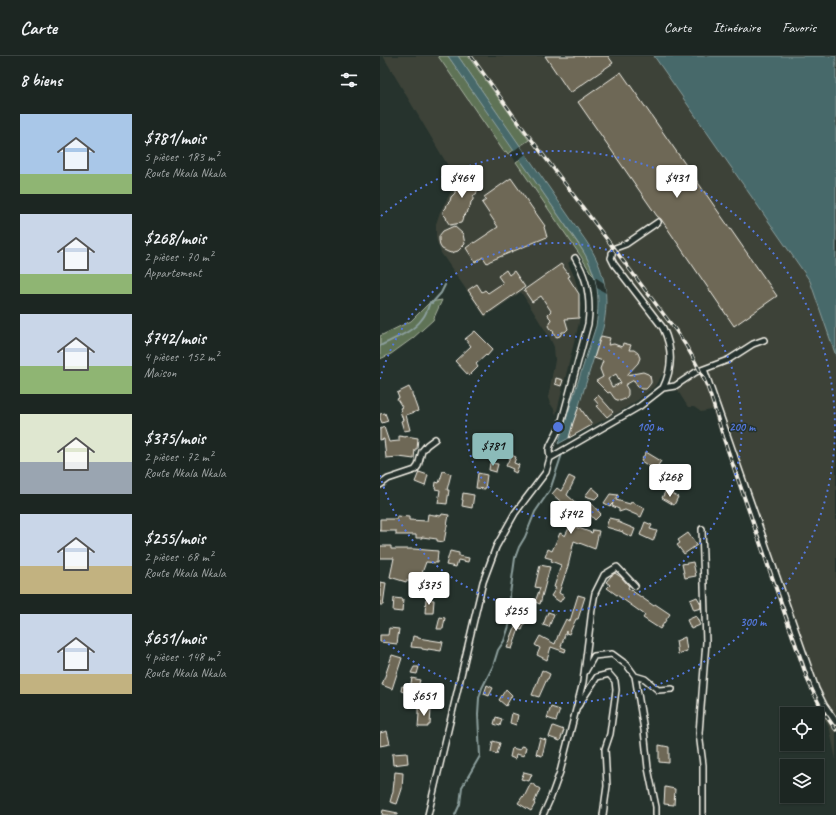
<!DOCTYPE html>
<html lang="fr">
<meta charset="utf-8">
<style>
:root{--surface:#1c2622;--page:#29322f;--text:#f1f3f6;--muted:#a0a5a5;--line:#3a4340;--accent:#8bbbb9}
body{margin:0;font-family:Caveat,sans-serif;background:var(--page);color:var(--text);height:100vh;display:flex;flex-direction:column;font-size:15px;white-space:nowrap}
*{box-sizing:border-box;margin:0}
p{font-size:13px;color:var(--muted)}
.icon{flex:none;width:22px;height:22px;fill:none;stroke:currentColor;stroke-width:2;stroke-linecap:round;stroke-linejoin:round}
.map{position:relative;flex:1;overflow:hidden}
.details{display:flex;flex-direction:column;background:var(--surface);width:380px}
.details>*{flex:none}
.fabs{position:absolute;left:400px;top:651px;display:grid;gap:8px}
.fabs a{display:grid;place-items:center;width:44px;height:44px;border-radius:0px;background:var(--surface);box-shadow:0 1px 3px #0004,0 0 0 1px var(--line);font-size:20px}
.price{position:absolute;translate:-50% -34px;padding:0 9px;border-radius:4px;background:#fff;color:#222;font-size:13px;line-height:26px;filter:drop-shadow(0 1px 2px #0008)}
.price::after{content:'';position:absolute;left:50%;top:24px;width:12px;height:9px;margin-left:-6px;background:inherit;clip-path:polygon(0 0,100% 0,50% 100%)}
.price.on{background:var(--accent);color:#111}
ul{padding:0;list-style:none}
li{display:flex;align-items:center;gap:12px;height:100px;padding:0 20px}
li span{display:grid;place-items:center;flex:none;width:112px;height:80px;border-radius:0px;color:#555}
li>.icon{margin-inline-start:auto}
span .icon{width:48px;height:48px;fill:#fffc;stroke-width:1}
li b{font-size:17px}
h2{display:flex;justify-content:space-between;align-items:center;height:48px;padding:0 20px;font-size:17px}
header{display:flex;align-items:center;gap:24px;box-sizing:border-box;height:56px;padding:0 20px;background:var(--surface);border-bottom:1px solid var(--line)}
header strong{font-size:19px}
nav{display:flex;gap:22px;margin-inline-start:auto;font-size:14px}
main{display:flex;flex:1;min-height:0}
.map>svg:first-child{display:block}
</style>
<header>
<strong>Carte</strong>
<nav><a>Carte</a><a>Itinéraire</a><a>Favoris</a></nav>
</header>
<main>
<section class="details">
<h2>8 biens<svg class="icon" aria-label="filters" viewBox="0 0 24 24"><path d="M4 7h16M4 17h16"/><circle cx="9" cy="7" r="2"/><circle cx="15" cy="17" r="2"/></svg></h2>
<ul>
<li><span style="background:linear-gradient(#a9c7e8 75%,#8fb573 0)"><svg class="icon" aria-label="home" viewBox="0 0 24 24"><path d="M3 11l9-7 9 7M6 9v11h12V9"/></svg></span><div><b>$781/mois</b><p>5 pièces · 183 m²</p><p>Route Nkala Nkala</p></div></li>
<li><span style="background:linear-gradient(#c9d6e8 75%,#8fb573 0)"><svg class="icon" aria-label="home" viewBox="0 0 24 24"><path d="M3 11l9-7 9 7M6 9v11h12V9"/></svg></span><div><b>$268/mois</b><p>2 pièces · 70 m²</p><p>Appartement</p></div></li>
<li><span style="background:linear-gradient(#c9d6e8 65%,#8fb573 0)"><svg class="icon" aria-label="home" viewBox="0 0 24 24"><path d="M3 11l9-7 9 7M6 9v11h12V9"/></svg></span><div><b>$742/mois</b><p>4 pièces · 152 m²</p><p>Maison</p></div></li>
<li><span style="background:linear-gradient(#dfe7d0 60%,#9aa5b1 0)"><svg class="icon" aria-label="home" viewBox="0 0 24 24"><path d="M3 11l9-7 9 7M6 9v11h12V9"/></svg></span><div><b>$375/mois</b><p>2 pièces · 72 m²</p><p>Route Nkala Nkala</p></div></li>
<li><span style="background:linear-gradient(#c9d6e8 65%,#c2b280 0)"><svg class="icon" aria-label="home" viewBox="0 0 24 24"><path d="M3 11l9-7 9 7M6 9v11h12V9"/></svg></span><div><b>$255/mois</b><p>2 pièces · 68 m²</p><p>Route Nkala Nkala</p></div></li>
<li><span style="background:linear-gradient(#c9d6e8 75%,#c2b280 0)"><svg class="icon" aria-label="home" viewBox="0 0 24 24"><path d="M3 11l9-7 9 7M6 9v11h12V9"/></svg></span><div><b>$651/mois</b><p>4 pièces · 148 m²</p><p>Route Nkala Nkala</p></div></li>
</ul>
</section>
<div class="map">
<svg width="456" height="759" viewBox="0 0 456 759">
<rect width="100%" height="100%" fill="#26332d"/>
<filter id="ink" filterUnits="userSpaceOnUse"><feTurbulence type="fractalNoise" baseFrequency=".025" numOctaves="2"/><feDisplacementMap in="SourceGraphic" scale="8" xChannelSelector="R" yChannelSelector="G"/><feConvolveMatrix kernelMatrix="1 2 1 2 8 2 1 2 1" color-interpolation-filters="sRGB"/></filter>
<g filter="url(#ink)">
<!-- built -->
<path fill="#3c4339" d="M3 0H58L124 95 126 94 128 98 130 97 200 199 188 207 194 220 198 233 201 249 199 267 176 359 174 353 170 347 168 342 175 304 174 291 170 282 141 236 105 261 61 197 57 186 56 181V168L60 156 77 125Z
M88 0H274L430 225 456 300V704L450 674 427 626 332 354 321 356 314 351H308L289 321 283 318 274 331 258 344 239 356 189 382 224 272 225 263 227 243 224 222 217 203 212 193 140 90 148 83Z"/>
<!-- green -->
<path fill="#5e7357" stroke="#a9b2a0" d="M58 0H68L134 94 128 98 126 95 124 96Z
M78 0H88L149 84 140 90Z
M140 103 205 198 209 206 215 221 211 217 200 199 136 106Z
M62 244 53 264 33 282 11 298 0 303V280L31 265 50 246Z"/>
<!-- water -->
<path fill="#46696b" stroke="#8c9f9d" d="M68 0H78L206 185C225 213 230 240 223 272L189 382 178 388 216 270C221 240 217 216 200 190Z
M274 0H456V300L430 225Z"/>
<!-- pier -->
<path fill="#26332d" d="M140 90 146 98 138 104 132 96Z
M215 221 224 227 226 237 217 232Z"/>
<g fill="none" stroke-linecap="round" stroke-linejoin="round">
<!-- stream -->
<path stroke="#8c9f9d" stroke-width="2" d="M0 290C14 282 32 277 42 263 46 259 48 252 50 246L52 247 61 237 65 229
M75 759 80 748 82 731 100 700 98 658 99 642 102 632 113 610 118 594 124 585 129 570 131 560 130 538 135 502 139 491 145 481 155 456 170 434 182 398"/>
</g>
<!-- building -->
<path fill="#6e6856" stroke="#f4f1e8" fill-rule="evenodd" d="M165 0H228L233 7 190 37Z
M241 16 397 240 354 270 281 163 277 160 198 46Z
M93 117 97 118 98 120 97 124 101 127V130L97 133V137L93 140V144L91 146 90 151 87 154 86 158 83 161 82 165 81 167 70 169 67 165 66 161 63 158V155L66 152 67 148 70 145 71 141 75 137V134L79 131V127L82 124V120L85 118 90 120Z
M131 122 165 170 164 171 167 181 110 205 107 207 103 201 95 206 86 192 94 186V187L118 171 102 147 106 144 104 141Z
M74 170 83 178 85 188 78 195 71 197 68 196 62 193 60 190 59 184V180L63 175Z
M181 208 190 220 188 221 199 238V262L185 263 188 273 185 276H182L180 280 177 281 174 279 173 274 170 273 168 270 171 263 169 261 168 258 171 255 161 240 152 246 144 234Z
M126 214 129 219 134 215 145 231 105 259 88 234 97 228 102 236 105 234 108 237 123 227 118 220Z
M95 275 113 293 107 300 106 299 96 308 98 311 89 320 75 305 91 290 85 283Z
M221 280 230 282 228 289 234 288 242 291 243 287 251 289 249 294H254L258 297 260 302 258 307 247 319 263 316 268 318 270 320 271 325V327L268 331 266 333H261L257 330 254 324 245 329 248 334V339L245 343 240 345 235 343 230 336 228 337 216 325 223 321 220 313 223 305 214 302ZM236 318 241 327 232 331 228 323Z
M176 322 183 324 181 330 175 328Z
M29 331 32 337V338L38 355 26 359 30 374 24 375 21 365 23 364 20 355 21 354 20 352 22 351 17 343 19 342 17 337Z
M218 339 228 350 233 356 227 361 217 350 219 349 214 343Z
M199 350 212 369 189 382 193 367Z
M5 357 8 365 2 367 0 362V358Z
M4 371 9 386 19 385V380L26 381V380L38 382 37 393H35L34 403 19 401 6 402 4 383 0 384V373Z
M266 396 281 405 275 414 261 405Z
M131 399 136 401 134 407 139 409 136 417 132 415 133 413 126 410Z
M110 407 118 408 116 416 109 414Z
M63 415 71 418 67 434H69L67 448 58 447 60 434 55 433 56 426 59 427Z
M39 416 48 419 45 430 35 426Z
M98 417 107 419 105 433 96 432Z
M189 420 195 423 187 439 202 452 209 445 221 458 215 464 207 455 201 461 196 471 212 477 213 474 219 475 215 493 194 485 188 510 179 537 184 540 180 546 171 540 176 532 174 531 181 509 171 505 172 503 165 501 168 493 172 495 180 477 185 480 194 462 182 452 185 449 172 438 177 432 181 435Z
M212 431 220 438 215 443 205 440Z
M286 434 298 441 294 449 282 442Z
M83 437 94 439 92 452 82 450 83 444H82Z
M230 438 238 439 236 444 250 448 251 446 265 452 261 461 245 454 239 456V453L232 450 233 447 230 450 224 447Z
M48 458 61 460 62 458 69 459 64 486 57 485V483L42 481V482H36V479H16V475H0V463H17V460L29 461V464L47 465Z
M229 462 238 464V466L255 473 252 481 243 477V476L226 471Z
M265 466 272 469 270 473 277 475 273 485 260 479Z
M308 477 317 489 304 498 297 489 300 487 298 484Z
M0 490H11V493H34L58 495 57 507 46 506 42 517 54 518 53 523 41 522 39 526 26 525V526L10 521 14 502H0Z
M70 495 79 497V500L89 502 88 506 78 504 76 511 66 509Z
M313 506 316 520 305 522 302 508Z
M160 509 170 511 160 548 155 546 160 532 155 531Z
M235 517 241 521 249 530 248 532 274 550 275 548 290 558 280 573 263 562 265 559 227 532 230 529 226 526 231 520Z
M0 526 6 527 3 549H0Z
M198 539 205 541 198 563H196L189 578 186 577V575L181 591 186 593 185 596 171 591 167 604 157 599 160 592 155 589 160 580 175 588 179 577 186 563 190 565Z
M317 541 321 548V552L314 554 310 544Z
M14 542 23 543 22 556 13 555Z
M46 543 54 544 53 557H45Z
M168 556 174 558 169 571 163 569Z
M316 560 320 569 311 573 307 564Z
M60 561 65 562 63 573H57Z
M139 561 146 564 142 574 139 573 132 593 127 592Z
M9 572 19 573 17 588 0 586V579H8Z
M33 580 38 581V582L63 586 61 595 48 593V594L42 593V592L31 591Z
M305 581 307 595 298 598 296 585Z
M12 599 22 602 12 633 2 629Z
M34 611H39L37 618 31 617Z
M162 614 170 618 168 623H167L159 641 152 639Z
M32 622 40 624 36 638 30 636V638L21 635 22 630 30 632Z
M107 629 113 632 109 640 104 638Z
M126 633 132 639 126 650 119 644Z
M38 651 51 653 50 669H48V671H38L39 658H38Z
M171 651 180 654 176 665 167 662Z
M132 657 138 659 136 669 130 667Z
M116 661 122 663 120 670 114 668Z
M173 670 184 674 180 685 169 681Z
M7 675 10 688 0 690V677Z
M160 682 166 684 162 700 156 698Z
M113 685 120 687 117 698 111 696Z
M279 689 289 691V707L279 706Z
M141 690 146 691 144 700 136 698 135 703 130 701 132 692 140 694Z
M27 697 28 707 13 709 12 698Z
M15 716 23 717 22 733 17 748 10 746 13 735Z
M144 716 152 718 149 725 141 723Z
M151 727 160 733 154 747 155 748 151 755 138 747 143 740 144 741Z
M285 731 295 733 294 749 284 748Z
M3 754 18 757V759H2Z"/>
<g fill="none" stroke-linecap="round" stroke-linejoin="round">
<!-- minor casing -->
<g stroke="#f4f1e8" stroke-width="8">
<path id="minor" d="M278 166 246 188 235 192 232 197V199L231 202 234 208 283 272C293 293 293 312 283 332L295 330 316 316 348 304 373 288 384 284
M324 313 436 633 444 649 456 666
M170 402 169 394 170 390 181 368 208 268C211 245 208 223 195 202
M0 429 8 423 35 414 38 410 42 395 47 389 55 383
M322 473 326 586 319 677 323 709V759
M205 616 214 600 232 598 247 609 255 620 264 674 268 712 276 751V759
M255 620 265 623 278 634 292 633
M198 650 217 621 229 618 235 625 236 634 230 678 225 693 227 730 223 759
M48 759 103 526 116 491 135 457 166 416 170 402 260 350 283 332
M163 759 171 741 180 716 203 626 212 553 215 537 224 519 237 511 255 530"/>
</g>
<!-- minor -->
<use href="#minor" stroke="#26332d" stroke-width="5"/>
<!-- rail casing -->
<g stroke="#f4f1e8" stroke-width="3.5">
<path id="rail" d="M91 0 133 59 297 276C308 292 318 309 326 328 333 345 338 363 343 381L428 625C436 642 444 659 456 674"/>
</g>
<!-- rail -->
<use href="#rail" stroke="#26332d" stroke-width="2" stroke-dasharray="6" stroke-linecap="butt"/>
</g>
</g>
<!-- distance rings -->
<g fill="none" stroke="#5377dc" stroke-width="2" stroke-dasharray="2 4">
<circle cx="178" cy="371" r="92"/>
<path d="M0 323A184 184 0 1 1 0 419"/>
<path d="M1 160A276 276 0 1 1 1 582"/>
</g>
<circle cx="178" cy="371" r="6" fill="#5377dc" stroke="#26332d" stroke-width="2"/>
<g font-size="12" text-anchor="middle" font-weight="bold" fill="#5377dc" stroke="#26332d" stroke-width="3" stroke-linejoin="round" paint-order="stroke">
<text x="270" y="375">100 m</text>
<text x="362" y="375">200 m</text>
<text x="373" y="570">300 m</text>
</g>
</svg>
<div class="fabs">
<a><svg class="icon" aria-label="locate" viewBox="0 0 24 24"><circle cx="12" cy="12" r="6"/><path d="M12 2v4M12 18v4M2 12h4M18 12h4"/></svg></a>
<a><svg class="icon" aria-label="layers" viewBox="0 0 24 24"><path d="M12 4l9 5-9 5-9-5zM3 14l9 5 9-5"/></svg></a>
</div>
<b class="price" style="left:82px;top:143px">$464</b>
<b class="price" style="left:297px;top:143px">$431</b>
<b class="price on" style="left:113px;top:411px">$781</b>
<b class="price" style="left:290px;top:442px">$268</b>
<b class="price" style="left:191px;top:479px">$742</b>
<b class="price" style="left:49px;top:550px">$375</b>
<b class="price" style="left:136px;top:576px">$255</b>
<b class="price" style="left:44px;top:661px">$651</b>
</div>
</main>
